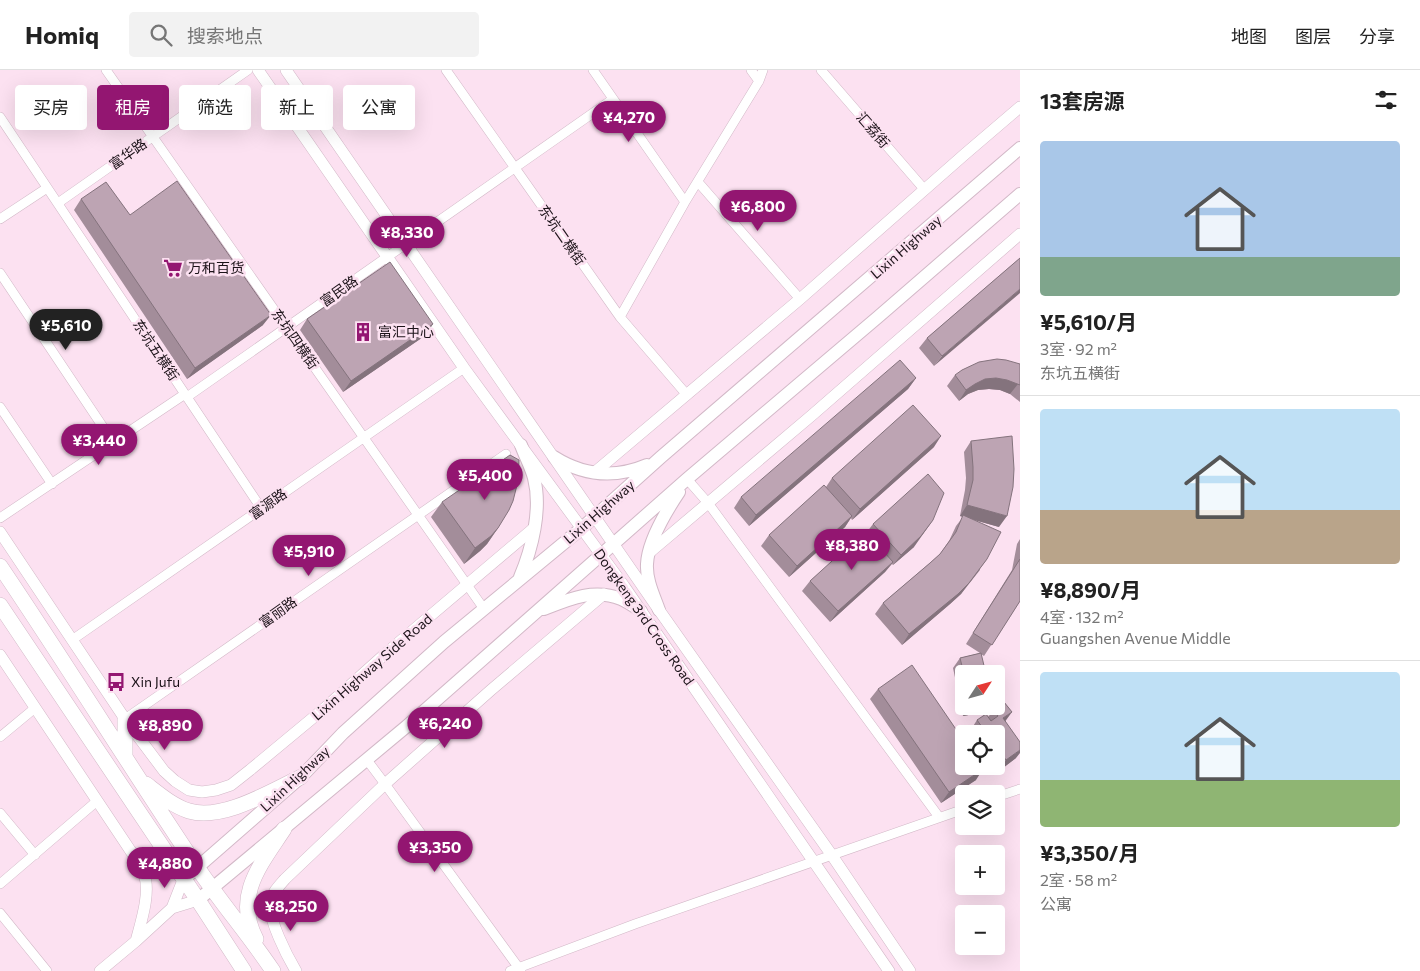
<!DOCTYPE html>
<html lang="zh">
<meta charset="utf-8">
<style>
:root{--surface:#fff;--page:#f2f2f2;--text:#222;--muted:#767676;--line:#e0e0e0;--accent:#931671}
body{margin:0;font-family:Commissioner,"Noto Sans SC",sans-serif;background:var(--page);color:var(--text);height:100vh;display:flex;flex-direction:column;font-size:19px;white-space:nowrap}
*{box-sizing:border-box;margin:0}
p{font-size:16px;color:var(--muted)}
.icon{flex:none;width:28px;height:28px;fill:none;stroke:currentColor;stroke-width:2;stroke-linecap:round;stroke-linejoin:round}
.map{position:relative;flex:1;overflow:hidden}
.side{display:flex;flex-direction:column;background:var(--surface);width:400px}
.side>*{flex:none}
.guide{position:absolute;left:15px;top:15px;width:475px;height:45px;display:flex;gap:10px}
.needle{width:32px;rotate:54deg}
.buttons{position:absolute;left:955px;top:595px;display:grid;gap:10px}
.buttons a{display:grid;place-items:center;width:50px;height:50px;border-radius:5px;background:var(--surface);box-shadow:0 5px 20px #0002;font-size:25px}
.price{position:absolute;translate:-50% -42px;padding:0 11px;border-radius:18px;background:var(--accent);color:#fff;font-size:16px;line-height:32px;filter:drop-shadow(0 1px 2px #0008)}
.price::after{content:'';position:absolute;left:50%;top:30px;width:15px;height:11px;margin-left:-8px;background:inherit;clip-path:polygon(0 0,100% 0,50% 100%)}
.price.on{background:#222;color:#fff}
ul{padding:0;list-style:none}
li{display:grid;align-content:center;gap:10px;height:265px;padding:0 20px}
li+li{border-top:1px solid var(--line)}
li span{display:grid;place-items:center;height:155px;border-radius:5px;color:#555}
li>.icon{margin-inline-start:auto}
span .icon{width:90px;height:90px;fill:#fffc;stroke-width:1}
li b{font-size:21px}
h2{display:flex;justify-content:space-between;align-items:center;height:60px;padding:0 20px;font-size:21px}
.chip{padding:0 18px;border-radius:5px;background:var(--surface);box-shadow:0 5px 20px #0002;font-size:18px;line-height:45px}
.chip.on{background:var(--accent);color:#fff}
header{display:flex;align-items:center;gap:30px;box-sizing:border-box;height:70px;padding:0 25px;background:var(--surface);border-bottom:1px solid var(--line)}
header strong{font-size:24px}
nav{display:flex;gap:28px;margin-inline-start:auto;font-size:18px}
.search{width:350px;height:45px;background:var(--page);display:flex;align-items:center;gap:12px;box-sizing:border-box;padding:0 18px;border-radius:5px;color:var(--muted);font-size:19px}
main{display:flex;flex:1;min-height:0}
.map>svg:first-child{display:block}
</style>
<header>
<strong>Homiq</strong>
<div class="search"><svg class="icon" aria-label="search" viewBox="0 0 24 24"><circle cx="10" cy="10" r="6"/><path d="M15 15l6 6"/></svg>搜索地点</div>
<nav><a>地图</a><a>图层</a><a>分享</a></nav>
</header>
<main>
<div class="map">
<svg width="1020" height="901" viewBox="0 0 1020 901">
<rect width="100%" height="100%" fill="#fce1f1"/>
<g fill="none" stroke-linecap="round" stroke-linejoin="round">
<!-- street casing -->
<g stroke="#d2b8c7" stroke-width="10">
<path id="street" d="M106 0 484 539
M446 0 620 247 687 325
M593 0 685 132
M751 0 759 11
M821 0 924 119
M0 47 261 438
M698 112 800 229
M58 133 248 0
M0 149 47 118
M0 203 113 372
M620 247 685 132 759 11 763 0
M187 327 613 29
M0 337 52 414
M687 409 708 433 939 747
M0 448 185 324
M72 570 464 298
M125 649 506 384
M0 667 35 638
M367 690 385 714 521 901
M996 727 1020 719
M0 743 35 785
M0 814 97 731
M0 843 47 901
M510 901 635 854 964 739"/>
</g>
<!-- secondary casing -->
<g stroke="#d2b8c7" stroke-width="12">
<path id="secondary" d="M258 0 464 298 624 516 889 901
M286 0 659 540 831 784 910 901
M595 402 800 229 965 84 1020 37
M0 462 125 649 164 701 175 711 189 720 202 722 216 720 231 715 250 700 326 637 384 585 534 458
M650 482 811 346 1020 164
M0 585 130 780C135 787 141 795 144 804 151 822 141 852 136 871
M172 838 198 830
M100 901 136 871 172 838 183 810
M296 901C287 886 268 849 270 832 272 823 279 816 285 809L385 714 491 620 604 524"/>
</g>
<!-- primary casing -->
<g stroke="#d2b8c7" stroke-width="14">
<path id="primary" d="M554 387C584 406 614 409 647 395
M520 507C532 479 542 439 534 408 531 397 525 386 521 375
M544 539C569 529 594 518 621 529 628 532 635 537 641 541
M659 540C654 526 646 510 647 494 648 472 667 440 679 422
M183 810 301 707 343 663 444 572 582 458 661 387 1020 78
M198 830 407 656 687 409 878 247 1020 124"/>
</g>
<!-- highway casing -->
<g stroke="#d2b8c7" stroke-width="16">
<path id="highway" d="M0 496C67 595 130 697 197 797 221 833 249 865 273 901
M0 535 198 830 244 901
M125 649V687
M146 714C159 724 173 736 189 741 223 751 271 721 301 707
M256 869C233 826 261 794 284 759"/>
</g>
<!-- street -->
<use href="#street" stroke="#fff" stroke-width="9"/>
<!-- secondary -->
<use href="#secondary" stroke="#fff" stroke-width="11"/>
<!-- primary -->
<use href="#primary" stroke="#fff" stroke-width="12"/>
<!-- highway -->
<use href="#highway" stroke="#fff" stroke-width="15"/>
</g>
<!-- wall -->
<path fill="#a38d9a" d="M81 129 130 145 263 255 187 309 74 140Z
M1020 188 934 296 919 278 927 268Z
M307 249 426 265 343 322 300 260Z
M1020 294V332L1010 324 1000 320 989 319 978 320 968 324 959 331 947 316 955 305Z
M916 308 908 319 749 456 734 438 741 427Z
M971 371 999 457 971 449 980 500 961 524 950 534 902 575 875 544 883 533 930 493 940 484 949 471 956 456 963 447 960 446 965 420 966 408 964 382Z
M934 377 852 450 851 448 845 457 789 507 761 476 769 465 826 417 832 408Z
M442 432 498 458 487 474 480 481 464 494 431 447Z
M873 454 914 477 893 495 892 494 885 502 830 552 802 521 810 511 867 462Z
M1020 469V531L984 586 981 584 964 604V636H980L974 644 963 646 953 598 960 588 980 583 966 574 1012 500 1017 474Z
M878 619 976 710 941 733 870 629Z
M980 636H996L995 638 1005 651 1016 688 999 701 995 696H996V664H972L970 661 977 650 988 647 995 639 981 641Z"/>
<!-- shaded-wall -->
<path fill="#84737d" d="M1020 219V223L934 296 942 286Z
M271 245 263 255 187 309 195 298Z
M433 254 426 265 343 322 351 311Z
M916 308 908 319 749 456 756 445Z
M996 308 1007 310 1018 314 1010 324 1000 320 989 319 978 320 968 324 959 331 966 320 975 314 985 309Z
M941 366 934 377 852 450 860 439Z
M967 435 1007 446 999 457 960 446Z
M852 446 845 457 789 507 797 496Z
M933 450 914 477 893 495 901 485Z
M498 458 487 474 480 481 464 494 475 478Z
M987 489 961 524 950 534 902 575 909 564Z
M893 492 885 502 830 552 838 541Z
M1003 628 995 638 981 641 985 636H996V629Z
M970 636H980L974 644 963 646Z
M1012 642 1004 653 1003 648Z
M1020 680V683L1016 688 999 701 1006 690Z
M983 699 976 710 941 733 949 722Z"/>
<!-- building -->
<path fill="#bda4b3" stroke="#84737d" d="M177 111 271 245 195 298 81 129 106 112 130 145Z
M1020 188V219L942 286 927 268Z
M390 192 433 254 351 311 307 249Z
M997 289 1006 290 1020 294V315L1007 310 996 308 985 309 975 314 966 320 955 305 962 300 979 292Z
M900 290 916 308 756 445 741 427Z
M913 335 941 366 860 439 832 408Z
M1012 366 1014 399 1013 417 1007 446 967 435 973 410V397L971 371Z
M510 385 519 390 518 411 513 431 509 440 498 458 491 466 475 478 442 432Z
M928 404 944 423 933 450 921 466 901 485 873 454Z
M824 415 852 446 797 496 769 465Z
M963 445 1001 462 987 489 969 513 958 524 909 564 883 533 930 493 940 484 956 462Z
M865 461 893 492 838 541 810 511Z
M1020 489V531L992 575 973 563Z
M981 583 986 604H964L960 588Z
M912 595 964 671V696H981L983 699 949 722 878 619Z
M996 616H1000L1003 628 996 629Z
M1004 632 1012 642 1003 648 1020 672V680L1006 690 996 676V664H987L977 650 986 644 991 651 998 646 993 640Z"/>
<!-- icons -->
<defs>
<g id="supermarket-bare" transform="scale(1.5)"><path d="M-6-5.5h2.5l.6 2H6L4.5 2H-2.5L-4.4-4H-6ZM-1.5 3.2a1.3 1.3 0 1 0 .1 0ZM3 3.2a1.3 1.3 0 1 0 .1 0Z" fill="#931671" stroke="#fce1f1" stroke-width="2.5" paint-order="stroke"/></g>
<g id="building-bare" transform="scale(1.5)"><path d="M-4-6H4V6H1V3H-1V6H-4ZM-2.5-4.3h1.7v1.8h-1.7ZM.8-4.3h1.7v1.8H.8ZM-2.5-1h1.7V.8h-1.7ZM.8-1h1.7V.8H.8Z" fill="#931671" stroke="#fce1f1" stroke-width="2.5" paint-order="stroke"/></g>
<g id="bus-bare" transform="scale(1.5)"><path d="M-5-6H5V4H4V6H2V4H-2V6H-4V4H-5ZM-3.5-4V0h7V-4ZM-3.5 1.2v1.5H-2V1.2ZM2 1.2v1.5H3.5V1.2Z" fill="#931671" stroke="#fce1f1" stroke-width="2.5" paint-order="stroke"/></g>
</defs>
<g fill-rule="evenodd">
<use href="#supermarket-bare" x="173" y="198"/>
<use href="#building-bare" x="363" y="262"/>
<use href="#bus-bare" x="116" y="612"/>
</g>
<g text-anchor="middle" stroke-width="5" stroke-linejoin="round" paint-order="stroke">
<!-- street labels -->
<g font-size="14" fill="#1c1319" stroke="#fce1f1">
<text transform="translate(873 60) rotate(49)" y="5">汇荔街</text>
<text transform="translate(128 84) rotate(-35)" y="5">富华路</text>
<text transform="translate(562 165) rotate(55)" y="5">东坑二横街</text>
<text transform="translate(906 177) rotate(-41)" y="5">Lixin Highway</text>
<text transform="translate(339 221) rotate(-35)" y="5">富民路</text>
<text transform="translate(295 269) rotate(55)" y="5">东坑四横街</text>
<text transform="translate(156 280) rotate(56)" y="5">东坑五横街</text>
<text transform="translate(268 434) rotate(-35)" y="5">富源路</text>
<text transform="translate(599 442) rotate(-41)" y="5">Lixin Highway</text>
<text transform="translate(278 542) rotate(-35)" y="5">富丽路</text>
<text transform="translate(644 547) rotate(55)" y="5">Dongkeng 3rd Cross Road</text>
<text transform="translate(372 597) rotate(-41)" y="5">Lixin Highway Side Road</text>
<text transform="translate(295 709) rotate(-43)" y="5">Lixin Highway</text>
</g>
<!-- poi labels -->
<g font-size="14" fill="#1c1319" stroke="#fce1f1" text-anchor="start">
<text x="188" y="203">万和百货</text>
<text x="378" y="267">富汇中心</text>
<text x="131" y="617">Xin Jufu</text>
</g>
</g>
</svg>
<div class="buttons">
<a><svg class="needle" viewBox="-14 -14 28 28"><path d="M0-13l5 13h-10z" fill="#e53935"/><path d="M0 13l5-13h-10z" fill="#767676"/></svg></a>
<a><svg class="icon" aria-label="locate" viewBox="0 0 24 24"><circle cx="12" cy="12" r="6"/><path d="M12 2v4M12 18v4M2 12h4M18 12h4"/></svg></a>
<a><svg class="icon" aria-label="layers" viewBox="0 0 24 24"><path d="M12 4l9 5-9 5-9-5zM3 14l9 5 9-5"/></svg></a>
<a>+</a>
<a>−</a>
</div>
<b class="price" style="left:629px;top:73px">¥4,270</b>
<b class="price" style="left:758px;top:162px">¥6,800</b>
<b class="price" style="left:407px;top:188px">¥8,330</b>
<b class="price on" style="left:66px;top:281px">¥5,610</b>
<b class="price" style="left:99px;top:396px">¥3,440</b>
<b class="price" style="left:485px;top:431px">¥5,400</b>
<b class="price" style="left:852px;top:501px">¥8,380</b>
<b class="price" style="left:309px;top:507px">¥5,910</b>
<b class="price" style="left:445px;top:679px">¥6,240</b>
<b class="price" style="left:165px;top:681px">¥8,890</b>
<b class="price" style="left:435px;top:803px">¥3,350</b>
<b class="price" style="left:165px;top:819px">¥4,880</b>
<b class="price" style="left:291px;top:862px">¥8,250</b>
<div class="guide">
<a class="chip">买房</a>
<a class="chip on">租房</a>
<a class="chip">筛选</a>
<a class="chip">新上</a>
<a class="chip">公寓</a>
</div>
</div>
<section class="side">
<h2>13套房源<svg class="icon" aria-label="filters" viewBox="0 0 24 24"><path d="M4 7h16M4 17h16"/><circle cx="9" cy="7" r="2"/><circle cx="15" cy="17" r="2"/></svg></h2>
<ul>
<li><span style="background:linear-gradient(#a9c7e8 75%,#7fa58c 0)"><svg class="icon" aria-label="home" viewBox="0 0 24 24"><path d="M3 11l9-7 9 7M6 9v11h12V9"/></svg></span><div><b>¥5,610/月</b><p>3室 · 92 m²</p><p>东坑五横街</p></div></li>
<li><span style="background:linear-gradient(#bfe0f5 65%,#b9a48a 0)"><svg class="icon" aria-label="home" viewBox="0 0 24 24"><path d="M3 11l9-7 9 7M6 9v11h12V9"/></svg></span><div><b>¥8,890/月</b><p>4室 · 132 m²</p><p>Guangshen Avenue Middle</p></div></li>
<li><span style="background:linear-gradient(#bfe0f5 70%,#8fb573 0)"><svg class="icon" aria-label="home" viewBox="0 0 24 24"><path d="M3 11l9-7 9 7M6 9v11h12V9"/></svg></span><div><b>¥3,350/月</b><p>2室 · 58 m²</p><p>公寓</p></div></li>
</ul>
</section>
</main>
